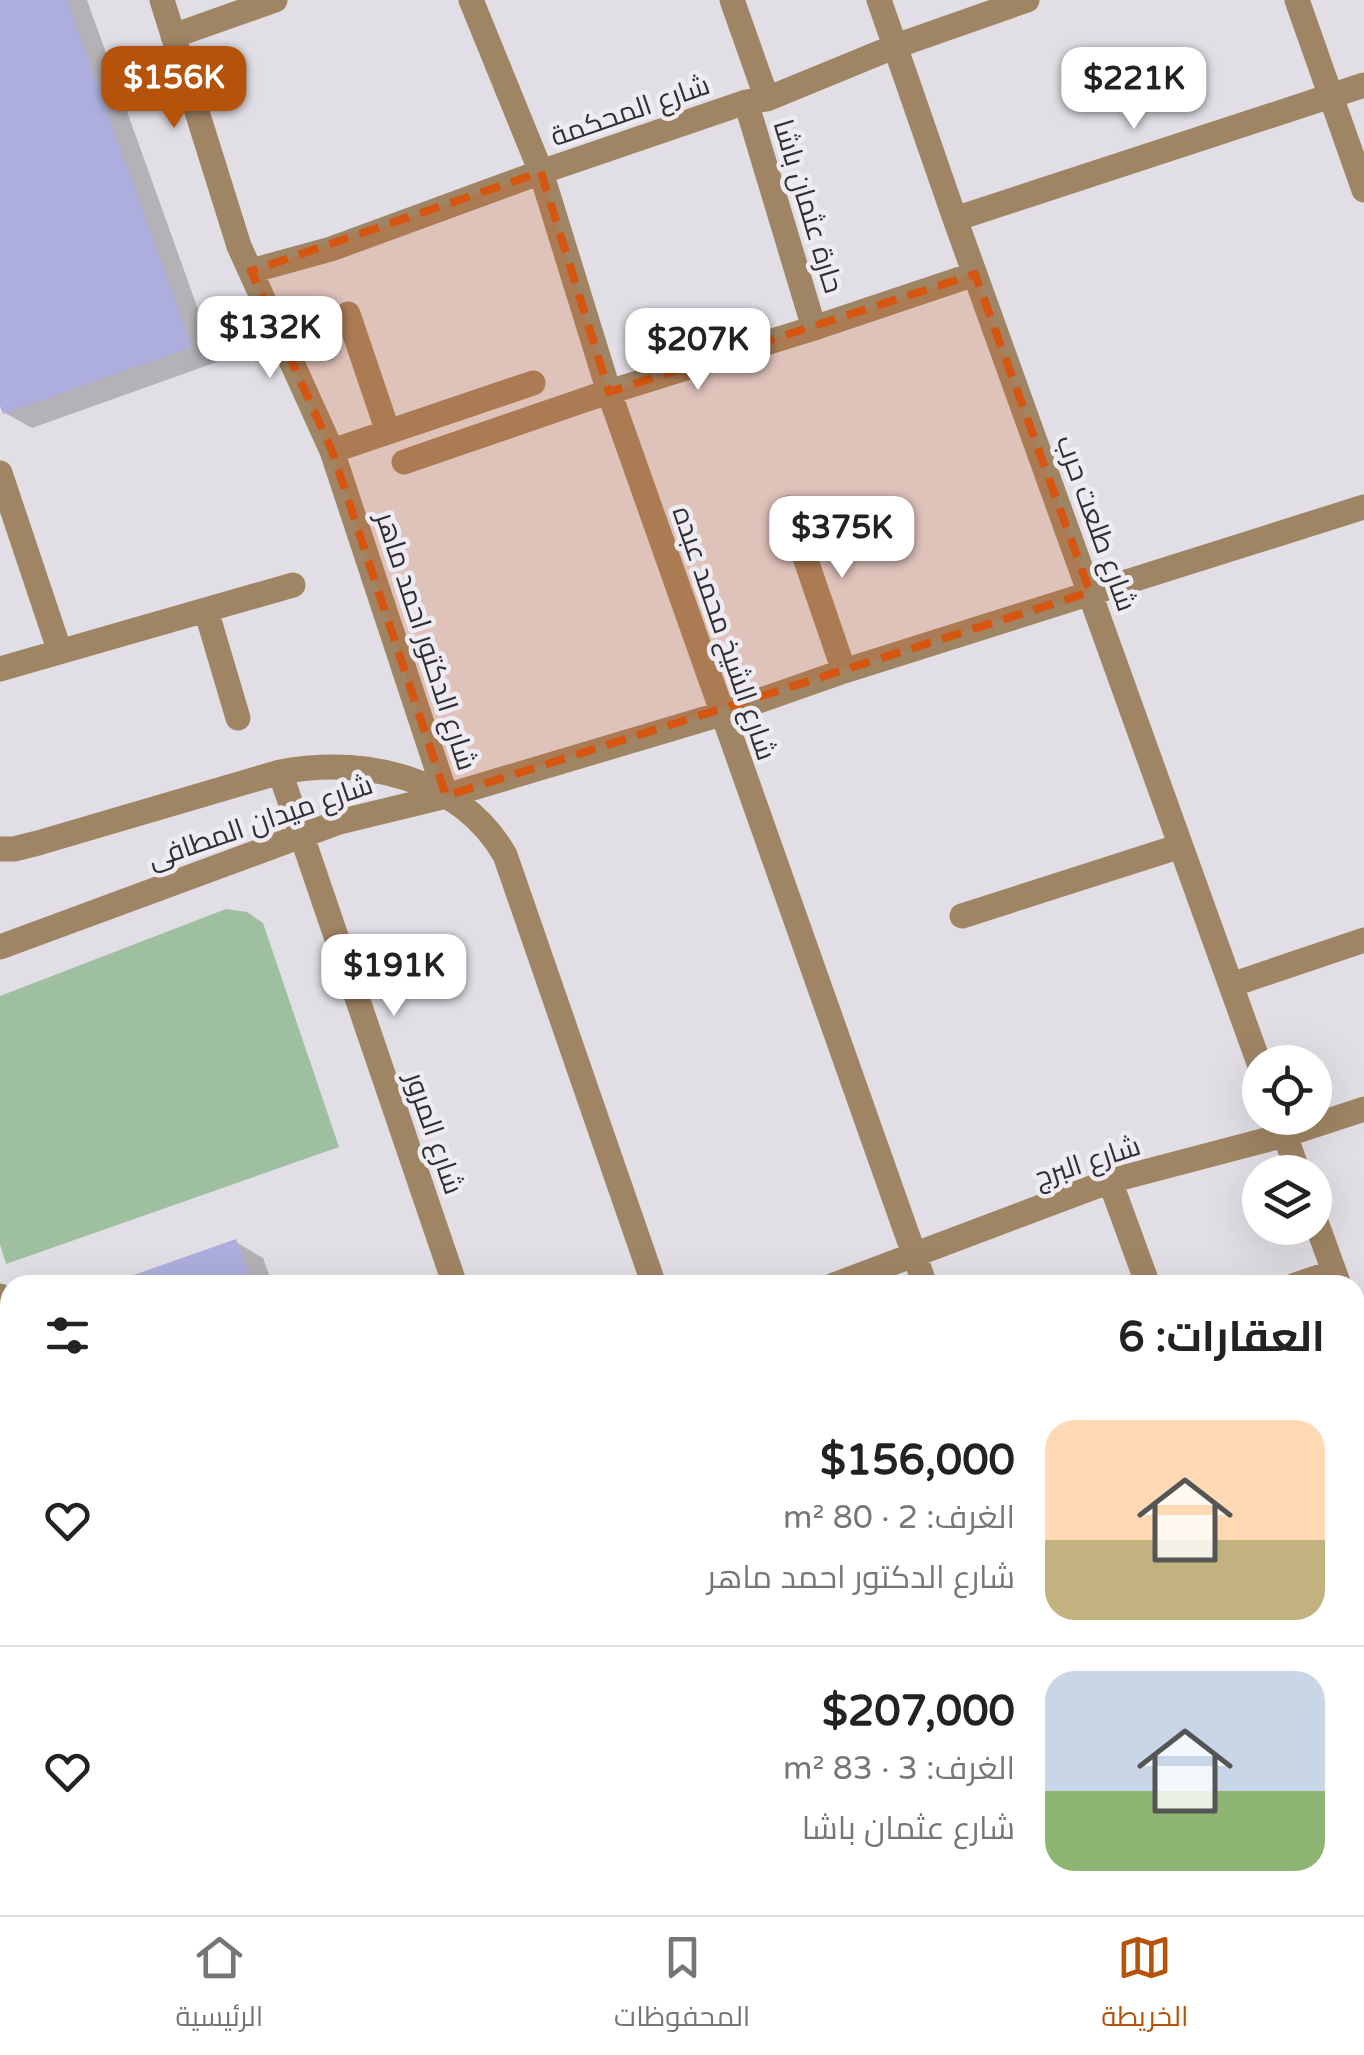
<!DOCTYPE html>
<html lang="ar">
<meta charset="utf-8">
<style>
:root{--surface:#fff;--page:#f2f2f2;--text:#222;--muted:#767676;--line:#e0e0e0;--accent:#b45309}
body{margin:0;font-family:"Varela Round",Cairo,sans-serif;background:var(--page);color:var(--text);direction:rtl;height:100vh;display:flex;flex-direction:column;font-size:38px;white-space:nowrap}
*{box-sizing:border-box;margin:0}
p{font-size:32px;color:var(--muted)}
.icon{flex:none;width:55px;height:55px;fill:none;stroke:currentColor;stroke-width:2;stroke-linecap:round;stroke-linejoin:round}
.map{position:relative;flex:1;overflow:hidden;direction:ltr}
.sheet{position:absolute;left:0px;top:1275px;width:1365px;height:640px;display:flex;flex-direction:column;background:var(--surface);border-radius:30px 30px 0 0;box-shadow:0 10px 40px #0002;direction:rtl}
.sheet>*{flex:none}
.buttons{position:absolute;left:1242px;top:1045px;display:grid;gap:20px}
.buttons a{display:grid;place-items:center;width:90px;height:90px;border-radius:50%;background:var(--surface);box-shadow:0 10px 40px #0002;font-size:50px}
.price{position:absolute;translate:-50% -85px;padding:0 22px;border-radius:20px;background:#fff;color:#222;font-size:32px;line-height:65px;filter:drop-shadow(0 2px 5px #0008)}
.price::after{content:'';position:absolute;left:50%;top:60px;width:30px;height:22px;margin-left:-15px;background:inherit;clip-path:polygon(0 0,100% 0,50% 100%)}
.price.selected{background:var(--accent);color:#fff}
ul{padding:0;list-style:none}
li{display:flex;align-items:center;gap:30px;height:250px;padding:0 40px}
li+li{border-top:2px solid var(--line)}
li span{display:grid;place-items:center;flex:none;width:280px;height:200px;border-radius:30px;color:#555}
li>.icon{margin-inline-start:auto}
span .icon{width:120px;height:120px;fill:#fffc;stroke-width:1}
li b{font-size:42px}
h2{display:flex;justify-content:space-between;align-items:center;height:120px;padding:0 40px;font-size:42px}
.tabs{display:flex;justify-content:space-around;align-items:center;height:140px;border-top:2px solid var(--line);background:var(--surface);font-size:28px;color:var(--muted)}
.tabs a{display:grid;justify-items:center;gap:5px}
.tabs .selected{color:var(--accent)}
.map>svg:first-child{display:block}
</style>
<div class="map">
<svg width="1364" height="1915" viewBox="0 0 1364 1915">
<rect width="100%" height="100%" fill="#e1dee5"/>
<!-- green -->
<path fill="#9fbfa1" d="M226 909 247 912 263 923 339 1147 6 1264 0 1244V996Z"/>
<!-- shadow -->
<path fill="#0003" d="M0 0H87L217 362 32 428 5 413 0 399Z
M236 1242 263 1258 273 1285H114Z"/>
<!-- building -->
<path fill="#adaedd" d="M0 0H67L192 347 3 414 0 406Z
M236 1239 253 1285H108V1284Z"/>
<g fill="none" stroke-linecap="round" stroke-linejoin="round">
<!-- minor -->
<path stroke="#a08564" stroke-width="25" d="M162 0 239 246 332 451 446 796
M471 0 541 172 609 392 925 1285
M732 0 767 99
M879 0 955 219 1260 1066
M1297 0 1364 190
M173 36 275 0
M746 102 814 328
M955 219 1364 85
M251 271 331 249 541 172 746 102 767 99 896 46 1027 0
M348 314 388 432
M332 451 533 383
M404 462 593 397 814 328 975 274
M0 473 60 652
M788 508 844 671
M206 610 238 718
M0 669 293 585
M280 772 455 1285
M0 849H14L38 843 280 772C364 757 459 776 505 855L654 1285
M962 916 1168 850 1180 844
M0 947 339 822 446 796 721 714 844 671 1364 507
M1231 985 1364 940
M1279 1118 1298 1172
M1110 1181 1148 1285
M1315 1219 1339 1285
M834 1285 1110 1181 1285 1135 1364 1109
M1295 1285 1334 1272
M0 1296 10 1337
M1355 1330 1364 1355
M0 1399 10 1400
M1355 1410 1364 1407
M1355 1552 1364 1549
M0 1580 10 1581
M1355 1664 1364 1661
M0 1822 10 1829
M658 1905 662 1915
M863 1905 867 1915
M1163 1905 1166 1915
M53 1915 54 1905
M348 1915 382 1905"/>
</g>
<!-- marked area -->
<path fill="#d65510" fill-opacity="0.2" stroke="#d65510" stroke-width="8" stroke-dasharray="20 12" stroke-linejoin="round" d="M541 172 609 392 975 274 1090 592 446 796 332 451 251 271Z"/>
<g text-anchor="middle" stroke-width="9" stroke-linejoin="round" paint-order="stroke">
<!-- street labels -->
<g font-size="28" fill="#302f32" stroke="#efebf2">
<text transform="translate(630 110) rotate(-19)" y="10">شارع المحكمة</text>
<text transform="translate(809 206) rotate(73)" y="10">حارة عثمان باشا</text>
<text transform="translate(1097 523) rotate(70)" y="10">شارع طلعت حرب</text>
<text transform="translate(725 633) rotate(71)" y="10">شارع الشيخ محمد عبده</text>
<text transform="translate(427 641) rotate(72)" y="10">شارع الدكتور احمد ماهر</text>
<text transform="translate(260 821) rotate(-19)" y="10">شارع ميدان المطافى</text>
<text transform="translate(435 1133) rotate(71)" y="10">شارع المرور</text>
<text transform="translate(1087 1161) rotate(-18)" y="10">شارع البرج</text>
</g>
</g>
</svg>
<div class="buttons">
<a><svg class="icon" aria-label="locate" viewBox="0 0 24 24"><circle cx="12" cy="12" r="6"/><path d="M12 2v4M12 18v4M2 12h4M18 12h4"/></svg></a>
<a><svg class="icon" aria-label="layers" viewBox="0 0 24 24"><path d="M12 4l9 5-9 5-9-5zM3 14l9 5 9-5"/></svg></a>
</div>
<b class="price selected" style="left:174px;top:131px">$156K</b>
<b class="price" style="left:1134px;top:132px">$221K</b>
<b class="price" style="left:270px;top:381px">$132K</b>
<b class="price" style="left:698px;top:393px">$207K</b>
<b class="price" style="left:842px;top:581px">$375K</b>
<b class="price" style="left:394px;top:1019px">$191K</b>
<section class="sheet">
<h2>العقارات: 6<svg class="icon" aria-label="filters" viewBox="0 0 24 24"><path d="M4 7h16M4 17h16"/><circle cx="9" cy="7" r="2"/><circle cx="15" cy="17" r="2"/></svg></h2>
<ul>
<li><span style="background:linear-gradient(#ffd9b3 60%,#c2b280 0)"><svg class="icon" aria-label="home" viewBox="0 0 24 24"><path d="M3 11l9-7 9 7M6 9v11h12V9"/></svg></span><div><b>$156,000</b><p>الغرف: 2 · 80 m²</p><p>شارع الدكتور احمد ماهر</p></div><svg class="icon" aria-label="heart" viewBox="0 0 24 24"><path d="M12 20l-8-8c-3-5 5-10 8-4 3-6 11-1 8 4z"/></svg></li>
<li><span style="background:linear-gradient(#c9d6e8 60%,#8fb573 0)"><svg class="icon" aria-label="home" viewBox="0 0 24 24"><path d="M3 11l9-7 9 7M6 9v11h12V9"/></svg></span><div><b>$207,000</b><p>الغرف: 3 · 83 m²</p><p>شارع عثمان باشا</p></div><svg class="icon" aria-label="heart" viewBox="0 0 24 24"><path d="M12 20l-8-8c-3-5 5-10 8-4 3-6 11-1 8 4z"/></svg></li>
</ul>
</section>
</div>
<nav class="tabs">
<a class="selected"><svg class="icon" aria-label="map" viewBox="0 0 24 24"><path d="M3 6l6-2 6 2 6-2v14l-6 2-6-2-6 2zM9 4v14M15 6v14"/></svg>الخريطة</a>
<a><svg class="icon" aria-label="saved" viewBox="0 0 24 24"><path d="M7 4h10v16l-5-4-5 4z"/></svg>المحفوظات</a>
<a><svg class="icon" aria-label="home" viewBox="0 0 24 24"><path d="M3 11l9-7 9 7M6 9v11h12V9"/></svg>الرئيسية</a>
</nav>
